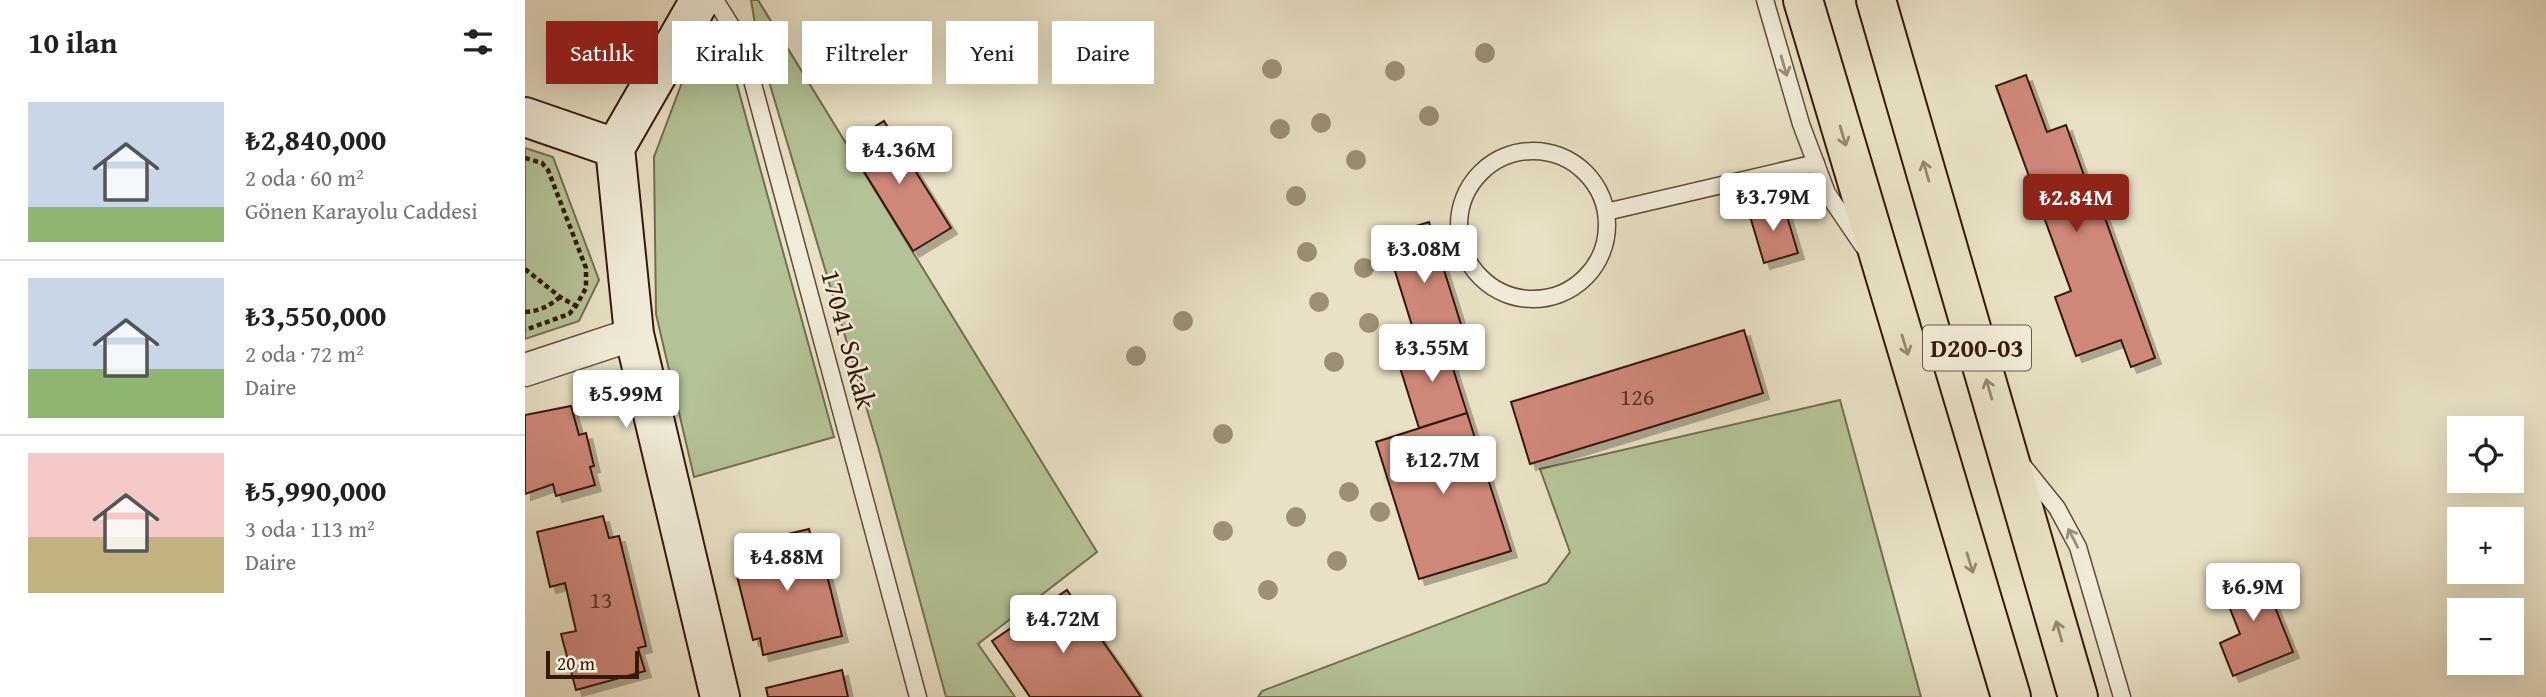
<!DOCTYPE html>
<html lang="tr">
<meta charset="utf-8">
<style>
:root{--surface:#fff;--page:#f2f2f2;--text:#202124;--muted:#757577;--line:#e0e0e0;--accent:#8f2418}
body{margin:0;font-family:"Gentium Book Plus",serif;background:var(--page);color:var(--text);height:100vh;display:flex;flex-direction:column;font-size:26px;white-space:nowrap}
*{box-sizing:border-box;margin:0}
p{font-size:23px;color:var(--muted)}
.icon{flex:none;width:38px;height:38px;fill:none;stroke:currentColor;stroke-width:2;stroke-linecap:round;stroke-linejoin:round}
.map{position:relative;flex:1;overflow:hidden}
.sheet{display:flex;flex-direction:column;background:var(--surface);width:525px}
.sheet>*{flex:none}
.guide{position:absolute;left:21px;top:21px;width:665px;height:63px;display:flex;gap:14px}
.controls{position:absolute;left:1922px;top:416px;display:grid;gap:14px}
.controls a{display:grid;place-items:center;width:77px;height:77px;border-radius:0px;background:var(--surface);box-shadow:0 7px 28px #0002;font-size:35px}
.scale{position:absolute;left:21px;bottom:18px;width:93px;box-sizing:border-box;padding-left:7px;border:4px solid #36190a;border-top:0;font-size:19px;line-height:24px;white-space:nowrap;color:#36190a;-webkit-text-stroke:5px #f1ecd9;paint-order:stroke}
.price{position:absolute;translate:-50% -60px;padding:0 16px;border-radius:7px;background:#fff;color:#222;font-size:23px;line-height:46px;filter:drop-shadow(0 2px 4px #0008)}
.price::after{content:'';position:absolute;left:50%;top:42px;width:21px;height:16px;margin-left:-10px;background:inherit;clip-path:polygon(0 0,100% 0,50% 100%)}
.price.active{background:var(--accent);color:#fff}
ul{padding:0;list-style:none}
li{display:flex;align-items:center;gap:21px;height:175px;padding:0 28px}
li+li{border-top:2px solid var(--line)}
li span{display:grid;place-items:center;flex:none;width:196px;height:140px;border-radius:0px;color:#555}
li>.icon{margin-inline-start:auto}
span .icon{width:84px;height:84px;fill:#fffc;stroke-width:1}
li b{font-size:30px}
h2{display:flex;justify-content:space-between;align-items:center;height:84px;padding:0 28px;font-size:30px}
.pill{padding:0 24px;border-radius:0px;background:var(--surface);box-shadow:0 7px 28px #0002;font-size:24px;line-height:63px}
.pill.active{background:var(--accent);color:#fff}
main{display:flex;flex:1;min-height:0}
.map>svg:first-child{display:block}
</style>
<main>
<section class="sheet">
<h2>10 ilan<svg class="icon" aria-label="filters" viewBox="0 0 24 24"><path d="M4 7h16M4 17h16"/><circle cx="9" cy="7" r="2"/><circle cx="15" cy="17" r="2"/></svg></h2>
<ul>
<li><span style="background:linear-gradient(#c9d6e8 75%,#8fb573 0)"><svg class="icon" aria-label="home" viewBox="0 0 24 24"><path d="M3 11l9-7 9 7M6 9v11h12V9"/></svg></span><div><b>₺2,840,000</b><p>2 oda · 60 m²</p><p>Gönen Karayolu Caddesi</p></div></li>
<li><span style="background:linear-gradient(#c9d6e8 65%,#8fb573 0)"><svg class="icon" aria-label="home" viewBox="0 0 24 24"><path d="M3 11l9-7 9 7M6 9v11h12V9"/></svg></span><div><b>₺3,550,000</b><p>2 oda · 72 m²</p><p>Daire</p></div></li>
<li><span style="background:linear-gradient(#f6c9c9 60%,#c2b280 0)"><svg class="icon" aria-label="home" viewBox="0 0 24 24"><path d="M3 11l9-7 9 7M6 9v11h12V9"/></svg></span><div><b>₺5,990,000</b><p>3 oda · 113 m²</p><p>Daire</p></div></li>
</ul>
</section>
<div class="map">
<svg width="2021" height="697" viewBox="0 0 2021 697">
<defs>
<filter id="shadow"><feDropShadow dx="6" dy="6" stdDeviation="0" flood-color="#0004"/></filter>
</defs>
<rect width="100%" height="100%" fill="#e9e1c5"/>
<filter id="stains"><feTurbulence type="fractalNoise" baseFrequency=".00286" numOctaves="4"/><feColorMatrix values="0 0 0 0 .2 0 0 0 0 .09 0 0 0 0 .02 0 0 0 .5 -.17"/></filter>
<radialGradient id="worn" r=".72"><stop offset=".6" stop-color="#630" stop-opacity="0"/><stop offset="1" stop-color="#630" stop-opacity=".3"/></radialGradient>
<!-- green -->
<path fill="#b4c397" stroke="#756e50" stroke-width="2" d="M226 0H233L572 552 453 644 490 697H421L354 450 234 48Z
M184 23 203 52 309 437 169 477 131 314 129 157 164 64Z
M0 148 28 157 74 280 54 321 0 339Z
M1315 400 1396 697H733L737 691 1022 583 1045 552 1015 469Z"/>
<!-- building -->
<path fill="#cf8779" stroke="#36190a" stroke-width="2" filter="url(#shadow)" d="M1501 75 1522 132 1541 125 1561 181 1566 179 1630 358 1606 367 1596 340 1551 356 1530 297 1546 291 1471 86Z
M359 121 426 228 388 251 322 144Z
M1258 203 1273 253 1239 263 1224 213Z
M904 222 939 334 894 348 859 236Z
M1219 330 1238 393 1005 464 986 402Z
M919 340 942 413 894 428 871 355Z
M46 406 54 435 61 433 69 466 65 467 70 485 31 496 28 484 0 494V415Z
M942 413 986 551 894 579 851 442Z
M78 516 84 538 94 536 121 646 113 648 120 671 51 690 36 634 51 631 40 583 25 587 12 532Z
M284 529 291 556 297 555 317 636 238 655 235 638 228 640 212 576 218 575 212 546Z
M1733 565 1768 652 1708 676 1695 643 1715 634 1694 581Z
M542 590 604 679 616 697H505L467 641Z
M317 670 323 697H243L241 688Z"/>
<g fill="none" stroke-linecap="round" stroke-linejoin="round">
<!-- lane casing -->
<g stroke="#634b39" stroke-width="19">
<path id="lane" d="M190 0 217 43 393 697
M1240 0 1276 124 1302 193 1338 246
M934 225a74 74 0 1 1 148 0a74 74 0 1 1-148 0Z
M1081 212 1291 163
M1499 467 1532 508 1553 547 1597 697"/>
</g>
<!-- street casing -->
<g stroke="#634b39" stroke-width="35">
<path id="street" d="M0 370 109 334"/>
</g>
<!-- secondary casing -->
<g stroke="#36190a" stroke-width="42">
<path id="secondary" d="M175 0 90 148 109 334 195 697
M0 117 90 148"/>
</g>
<!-- highway casing -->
<g stroke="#36190a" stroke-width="42">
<path id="highway" d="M1278 0 1486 697
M1351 0 1553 697"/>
</g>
<!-- path -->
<path stroke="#36190a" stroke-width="4.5" stroke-dasharray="5 3.5" stroke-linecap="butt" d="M0 158 17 163 23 170 61 268V288L51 306 44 314 0 330
M0 269 35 297 51 306
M0 312C15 311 24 306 35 297"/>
<!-- lane -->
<use href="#lane" stroke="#f1ecd9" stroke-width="16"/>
<!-- street -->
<use href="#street" stroke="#f1ecd9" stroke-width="32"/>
<!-- secondary -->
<use href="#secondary" stroke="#f1ecd9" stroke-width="38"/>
<!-- highway -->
<use href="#highway" stroke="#e9e1c5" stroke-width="38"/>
</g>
<!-- trees -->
<g fill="#9b8f75">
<circle cx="960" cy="53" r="10"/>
<circle cx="747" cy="69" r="10"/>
<circle cx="870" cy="71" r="10"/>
<circle cx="904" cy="116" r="10"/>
<circle cx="796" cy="123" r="10"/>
<circle cx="755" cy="129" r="10"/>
<circle cx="831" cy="160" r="10"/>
<circle cx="771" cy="196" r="10"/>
<circle cx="782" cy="252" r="10"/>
<circle cx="839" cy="268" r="10"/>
<circle cx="794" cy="302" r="10"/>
<circle cx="658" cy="321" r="10"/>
<circle cx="844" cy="323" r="10"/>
<circle cx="611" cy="356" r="10"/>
<circle cx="809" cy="362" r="10"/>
<circle cx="698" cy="434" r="10"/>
<circle cx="824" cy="492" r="10"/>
<circle cx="855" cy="512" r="10"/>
<circle cx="771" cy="517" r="10"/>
<circle cx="698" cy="531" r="10"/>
<circle cx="812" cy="561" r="10"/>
<circle cx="743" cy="590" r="10"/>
</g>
<!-- one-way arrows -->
<defs><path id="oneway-shaft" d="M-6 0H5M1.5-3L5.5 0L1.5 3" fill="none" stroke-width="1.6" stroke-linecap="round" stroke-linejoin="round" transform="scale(1.75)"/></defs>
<g stroke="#9d8d7c">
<use href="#oneway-shaft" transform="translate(1259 66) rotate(74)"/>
<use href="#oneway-shaft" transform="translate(1548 538) rotate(-117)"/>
</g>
<g stroke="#988771">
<use href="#oneway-shaft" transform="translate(1318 136) rotate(74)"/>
<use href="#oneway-shaft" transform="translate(1401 171) rotate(-106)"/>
<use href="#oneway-shaft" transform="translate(1380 345) rotate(73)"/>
<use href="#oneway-shaft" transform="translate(1464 389) rotate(-106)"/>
<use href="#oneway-shaft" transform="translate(1445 563) rotate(73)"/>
<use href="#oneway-shaft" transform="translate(1534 631) rotate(-106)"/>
</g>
<g text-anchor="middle" stroke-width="5" stroke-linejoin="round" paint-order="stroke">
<!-- number labels -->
<g font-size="24" fill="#5c3426">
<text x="1112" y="405">126</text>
<text x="76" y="608">13</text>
</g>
<!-- shield labels -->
<rect fill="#f1ecd9" stroke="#6e5848" stroke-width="2" x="1398" y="325.5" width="108" height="45" rx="5"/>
<g font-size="26" font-weight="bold" fill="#36190a">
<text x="1452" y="357">D200-03</text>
</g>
<!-- street labels -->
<g font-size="28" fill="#36190a" stroke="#f1ecd9">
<text transform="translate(324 339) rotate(75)" y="10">17041 Sokak</text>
</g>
</g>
<rect width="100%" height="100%" filter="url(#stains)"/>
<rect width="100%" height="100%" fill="url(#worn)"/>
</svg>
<div class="controls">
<a><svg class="icon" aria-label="locate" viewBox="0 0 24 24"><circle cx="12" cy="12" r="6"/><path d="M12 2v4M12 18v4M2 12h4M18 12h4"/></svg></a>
<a>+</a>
<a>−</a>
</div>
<div class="scale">20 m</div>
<b class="price" style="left:374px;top:186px">₺4.36M</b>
<b class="price" style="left:1248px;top:233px">₺3.79M</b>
<b class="price active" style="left:1551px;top:234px">₺2.84M</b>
<b class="price" style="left:899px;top:285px">₺3.08M</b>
<b class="price" style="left:907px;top:384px">₺3.55M</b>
<b class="price" style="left:101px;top:430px">₺5.99M</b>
<b class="price" style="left:918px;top:496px">₺12.7M</b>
<b class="price" style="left:262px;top:593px">₺4.88M</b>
<b class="price" style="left:1728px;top:623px">₺6.9M</b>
<b class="price" style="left:538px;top:655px">₺4.72M</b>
<div class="guide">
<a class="pill active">Satılık</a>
<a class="pill">Kiralık</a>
<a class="pill">Filtreler</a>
<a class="pill">Yeni</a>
<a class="pill">Daire</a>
</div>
</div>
</main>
